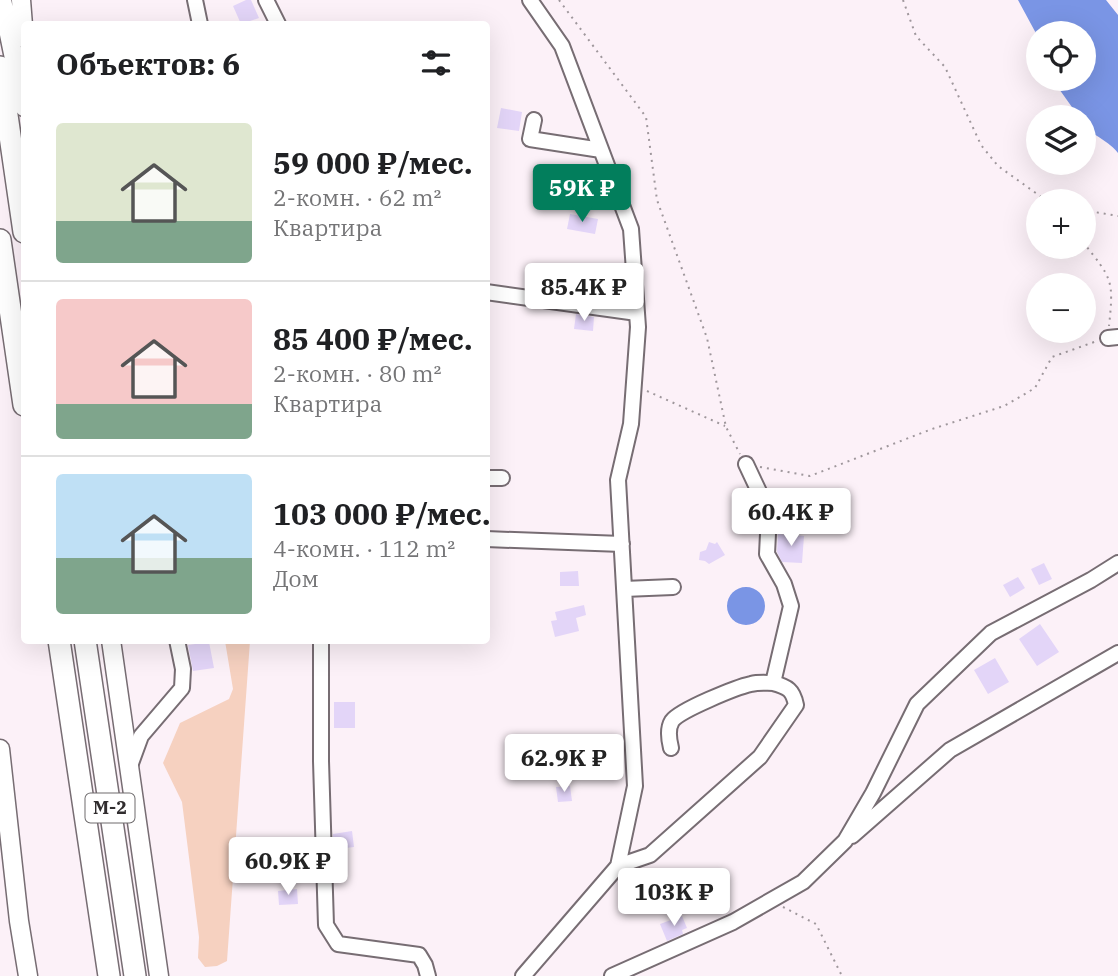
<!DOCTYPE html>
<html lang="ru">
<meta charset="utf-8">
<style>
:root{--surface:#fff;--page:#f6f6f6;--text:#202124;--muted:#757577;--line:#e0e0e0;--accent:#027e5c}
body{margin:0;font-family:"IBM Plex Serif",serif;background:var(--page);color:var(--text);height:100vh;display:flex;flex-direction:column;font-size:26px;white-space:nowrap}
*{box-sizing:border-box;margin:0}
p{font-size:23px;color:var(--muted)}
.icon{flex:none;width:38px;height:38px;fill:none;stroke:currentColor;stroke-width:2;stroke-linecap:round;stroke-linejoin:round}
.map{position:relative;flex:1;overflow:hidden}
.side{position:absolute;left:21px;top:21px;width:469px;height:623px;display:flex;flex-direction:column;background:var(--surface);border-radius:7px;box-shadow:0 7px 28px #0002}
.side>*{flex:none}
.fabs{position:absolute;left:1026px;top:21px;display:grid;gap:14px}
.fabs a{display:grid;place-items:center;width:70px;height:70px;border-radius:50%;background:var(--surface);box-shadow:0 7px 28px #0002;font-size:35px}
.price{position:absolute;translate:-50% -60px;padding:0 16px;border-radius:7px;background:#fff;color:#222;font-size:23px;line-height:46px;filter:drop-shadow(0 2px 4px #0008)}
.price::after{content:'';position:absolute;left:50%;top:42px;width:21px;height:16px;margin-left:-10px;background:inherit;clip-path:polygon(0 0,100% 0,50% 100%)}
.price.active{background:var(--accent);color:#fff}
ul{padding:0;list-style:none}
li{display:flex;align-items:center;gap:21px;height:175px;padding:0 35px}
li+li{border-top:2px solid var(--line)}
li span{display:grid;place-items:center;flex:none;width:196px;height:140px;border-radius:7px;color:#555}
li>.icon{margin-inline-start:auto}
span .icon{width:84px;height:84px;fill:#fffc;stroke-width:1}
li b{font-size:30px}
h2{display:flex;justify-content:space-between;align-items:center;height:84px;padding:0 35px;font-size:30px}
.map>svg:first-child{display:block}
</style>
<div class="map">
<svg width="1118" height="976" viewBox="0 0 1118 976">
<rect width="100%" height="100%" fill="#fcf1f8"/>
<!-- green -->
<path fill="#f6d1c0" d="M225 641H250L227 961 217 966 205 967 198 958 199 937 182 802 163 763 180 723 229 699 233 689Z"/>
<!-- water -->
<path fill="#7a95e5" d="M1018 0H1106L1118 15V153C1107 138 1083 133 1083 117H1079L1052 79H1083V33H1038V37Z
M727 606a19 19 0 1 1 38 0a19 19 0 1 1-38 0Z"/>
<!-- building -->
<path fill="#e3d5f8" d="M246 0H251L259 18 241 24 233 6Z
M501 108 522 112 519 131 497 128Z
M566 175 583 177 582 190 564 189Z
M570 214 598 219 595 234 567 229Z
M576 314 594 317 593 331 574 329Z
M778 534 804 536 802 563 782 562 777 552Z
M709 542 715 544 717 542 725 555 709 564 705 561 699 560 700 552 706 550Z
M1044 563 1052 579 1039 585 1031 569Z
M578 571 579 586H560V572Z
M1018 577 1025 588 1010 597 1003 585Z
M584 605 586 615 576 618 579 631 555 637 551 621 557 620 555 612Z
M1040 624 1059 652 1037 666 1019 639Z
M209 642 214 668 193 671 188 645Z
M995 658 1009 682 988 694 974 670Z
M334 702H355V728H334Z
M541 742 543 754 530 756 528 744Z
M570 786 572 801 558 802 556 787Z
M352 831 354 847 338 849 337 841 333 842V834Z
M297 889 298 904 279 905 278 891Z
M682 916 687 928 682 930 683 934 667 941 660 924Z"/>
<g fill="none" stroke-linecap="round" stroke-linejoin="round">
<!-- minor casing -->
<g stroke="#776d73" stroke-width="18">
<path id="minor" d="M195 0 200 24
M266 0 278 24
M534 120 530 139 601 150
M486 292 637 313
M1108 338 1118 337
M486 478H502
M486 539 622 544
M624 589 673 587
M321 640V761L326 925 338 944 419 955 425 965 428 976
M671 748C669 740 667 729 672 721 680 710 737 687 751 684 759 682 766 683 773 683
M130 766 141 736 182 688 183 669 177 640
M852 836 950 750 1118 653
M618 866 650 855 760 757 796 705C793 690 788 687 773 683L791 606 784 584 767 554 769 513 746 464
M523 976 618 866 635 786 618 480 631 424 638 327 631 229 562 46 530 0
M612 976 733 922 803 882 845 841 873 793 917 704 991 633 1091 580 1118 563"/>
</g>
<!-- major casing -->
<g stroke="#776d73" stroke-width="21">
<path id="major" d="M2 0 24 107
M21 0 24 38
M111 640 159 976
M0 749 19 921 28 976"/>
</g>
<!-- highway casing -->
<g stroke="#776d73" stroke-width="24">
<path id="highway" d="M0 67 24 232
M0 240 24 405
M59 640 109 976
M85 640 135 976"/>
</g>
<!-- path -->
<path stroke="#9f979c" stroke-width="2" stroke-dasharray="2 5" stroke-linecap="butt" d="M559 0 646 117 657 200 707 338 726 427 740 454
M903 0 916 36 945 67 981 145 998 166 1047 201
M1083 210 1118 216
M1083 242C1112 279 1114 279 1109 326
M647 391 725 426
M760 467 810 476 932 429 1004 406 1035 388 1052 357 1097 341
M783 907 816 924 842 976"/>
<!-- minor -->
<use href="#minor" stroke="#fff" stroke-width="14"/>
<!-- major -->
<use href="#major" stroke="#fff" stroke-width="18"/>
<!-- highway -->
<use href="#highway" stroke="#fff" stroke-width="21"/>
</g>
<g text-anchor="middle" stroke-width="6" stroke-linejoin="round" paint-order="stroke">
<!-- shield labels -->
<rect fill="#fff" stroke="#6e6b6d" stroke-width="2" x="85.5" y="793.5" width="49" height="29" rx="5"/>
<g font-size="18" font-weight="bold" fill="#302c2e">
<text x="110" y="814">М-2</text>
</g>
</g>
</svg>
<div class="fabs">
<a><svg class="icon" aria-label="locate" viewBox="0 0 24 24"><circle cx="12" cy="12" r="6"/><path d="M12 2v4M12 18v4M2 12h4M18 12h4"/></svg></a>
<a><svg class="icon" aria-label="layers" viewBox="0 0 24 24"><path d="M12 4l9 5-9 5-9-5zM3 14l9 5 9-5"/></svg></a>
<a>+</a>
<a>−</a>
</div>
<b class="price active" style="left:582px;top:224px">59K ₽</b>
<b class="price" style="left:584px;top:323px">85.4K ₽</b>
<b class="price" style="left:791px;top:548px">60.4K ₽</b>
<b class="price" style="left:564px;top:794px">62.9K ₽</b>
<b class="price" style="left:288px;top:897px">60.9K ₽</b>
<b class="price" style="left:674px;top:928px">103K ₽</b>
<section class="side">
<h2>Объектов: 6<svg class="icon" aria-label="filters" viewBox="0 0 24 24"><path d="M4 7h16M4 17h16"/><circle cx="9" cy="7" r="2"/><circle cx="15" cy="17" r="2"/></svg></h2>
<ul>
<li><span style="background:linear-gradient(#dfe7d0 70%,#7fa58c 0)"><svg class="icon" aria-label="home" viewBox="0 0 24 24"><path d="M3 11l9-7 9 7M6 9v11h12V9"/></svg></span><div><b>59 000 ₽/мес.</b><p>2-комн. · 62 m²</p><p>Квартира</p></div></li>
<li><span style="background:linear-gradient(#f6c9c9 75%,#7fa58c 0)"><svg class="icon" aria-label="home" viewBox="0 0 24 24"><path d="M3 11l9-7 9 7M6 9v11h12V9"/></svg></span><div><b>85 400 ₽/мес.</b><p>2-комн. · 80 m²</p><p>Квартира</p></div></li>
<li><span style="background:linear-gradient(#bfe0f5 60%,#7fa58c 0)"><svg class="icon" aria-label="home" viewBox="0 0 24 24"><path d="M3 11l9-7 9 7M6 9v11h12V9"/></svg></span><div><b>103 000 ₽/мес.</b><p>4-комн. · 112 m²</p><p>Дом</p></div></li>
</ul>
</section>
</div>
